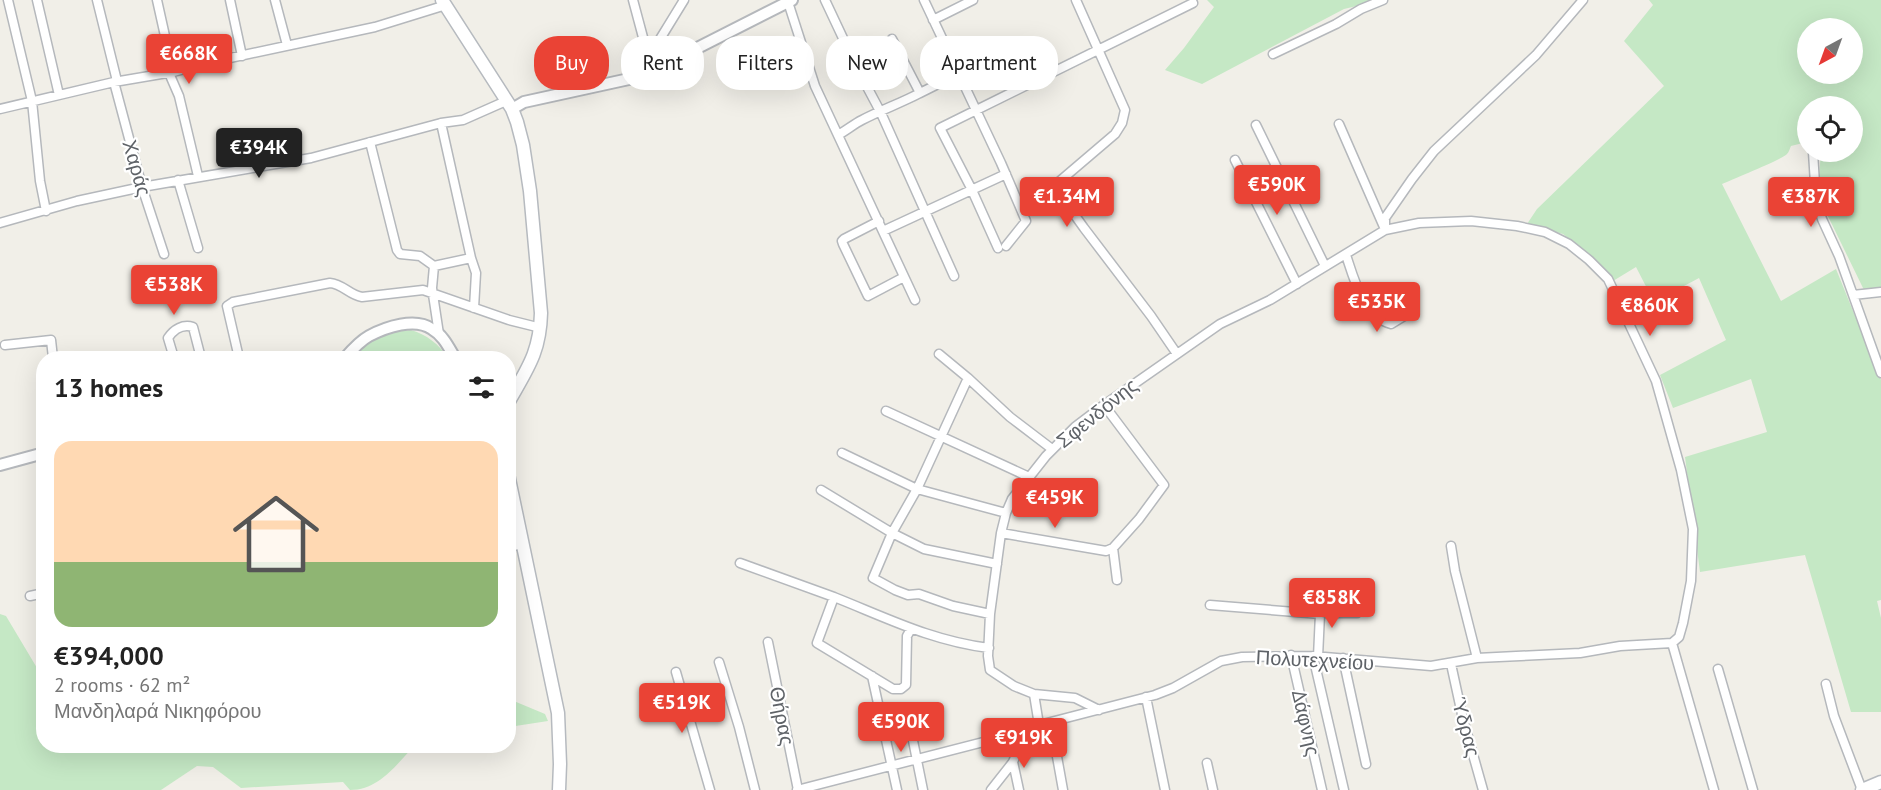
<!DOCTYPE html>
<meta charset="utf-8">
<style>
:root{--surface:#fff;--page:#f2f2f2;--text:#222;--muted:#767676;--line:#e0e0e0;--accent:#ea4335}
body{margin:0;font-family:"PT Sans",sans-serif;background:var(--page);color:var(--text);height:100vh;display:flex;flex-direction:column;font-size:22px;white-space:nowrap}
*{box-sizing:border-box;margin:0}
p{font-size:20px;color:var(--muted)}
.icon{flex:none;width:33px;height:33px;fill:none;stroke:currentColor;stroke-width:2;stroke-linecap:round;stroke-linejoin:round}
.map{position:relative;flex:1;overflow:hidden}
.panel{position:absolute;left:36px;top:351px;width:480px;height:402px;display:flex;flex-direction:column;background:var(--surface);border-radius:24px;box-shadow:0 6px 24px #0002}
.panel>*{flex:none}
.guide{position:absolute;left:534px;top:36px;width:570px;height:54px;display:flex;gap:12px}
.needle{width:39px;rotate:221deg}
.tools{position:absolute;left:1797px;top:18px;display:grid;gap:12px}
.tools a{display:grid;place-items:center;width:66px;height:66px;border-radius:50%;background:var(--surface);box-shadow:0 6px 24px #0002;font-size:30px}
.price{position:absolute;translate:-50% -51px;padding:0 14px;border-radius:6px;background:var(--accent);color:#fff;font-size:20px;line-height:39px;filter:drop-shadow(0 2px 3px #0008)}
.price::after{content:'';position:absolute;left:50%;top:36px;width:18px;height:14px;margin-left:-9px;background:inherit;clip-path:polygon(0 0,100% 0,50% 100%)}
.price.active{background:#222;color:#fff}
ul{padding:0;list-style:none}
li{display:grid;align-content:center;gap:12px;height:318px;padding:0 18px}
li+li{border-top:2px solid var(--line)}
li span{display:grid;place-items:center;height:186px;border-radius:18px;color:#555}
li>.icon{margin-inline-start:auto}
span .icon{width:108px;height:108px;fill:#fffc;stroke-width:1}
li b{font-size:26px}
h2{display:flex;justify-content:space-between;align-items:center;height:72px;padding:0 18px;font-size:26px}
.pill{padding:0 21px;border-radius:24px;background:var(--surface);box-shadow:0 6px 24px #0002;font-size:21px;line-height:54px}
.pill.active{background:var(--accent);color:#fff}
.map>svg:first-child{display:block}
</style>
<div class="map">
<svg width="1881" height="790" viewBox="0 0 1881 790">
<rect width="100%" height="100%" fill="#f1efe8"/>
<!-- green -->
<path fill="#c5e8c5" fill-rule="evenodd" d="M1207 0H1382L1344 9 1202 84 1165 70 1184 48 1214 7Z
M1649 0H1881V290H1864L1823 206 1818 189 1821 152H1852V106H1808L1807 142 1791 146C1790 148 1789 152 1787 154 1783 159 1733 179 1722 184L1781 301 1836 269 1881 380V600L1877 601 1881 618V712H1851L1805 555 1700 572 1685 457 1767 432 1751 379 1673 408 1660 375 1726 340 1699 278 1654 302 1636 267 1613 281 1588 254 1563 234 1527 224 1537 209 1664 86 1624 41 1653 5ZM1808 28H1852V74H1808Z
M411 330C427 335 439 344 448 358H351L369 341 393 332Z
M0 614 6 616 43 678 44 746H414C396 765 379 790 350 790L343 782 241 788 213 767 197 766 161 790H0Z
M509 699 545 714 548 721 509 727Z"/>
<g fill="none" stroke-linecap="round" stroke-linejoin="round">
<!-- minor casing -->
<g stroke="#b5b8bc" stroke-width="11">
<path id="minor" d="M8 0 32 101 40 181 46 211
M37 0 59 95
M97 0 117 81
M157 0 173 72
M230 0 242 56
M275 0 287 45
M633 0 652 71
M825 0 857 68 881 113 954 276
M924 0 1001 163 1026 221 1006 246
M1076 0 1125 110 1122 123 1115 134 1054 186 1084 228 1151 316 1177 354
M788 2 815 86 915 300
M933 20 973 0
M892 39 920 93 958 74
M1273 54 1336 24 1361 9 1383 0
M649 57 684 0
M169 73 179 96 198 176
M114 82 142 187 164 254
M0 109 114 82 173 72 216 61 375 27 446 5
M441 123 471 258
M1339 124 1384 227
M1256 125 1325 266
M838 135C847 130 854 124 862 120 881 110 901 103 920 93
M370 142 397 250 400 254 420 256 434 266 471 258 476 273 474 308
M1813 152 1816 200 1822 219 1839 256 1853 295
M1235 160 1297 284
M178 180 198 248
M879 221 844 239 842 241 843 244 868 296 904 277
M0 223 77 201 142 187 311 158 441 123 463 120 506 101
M1385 230V218L1412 179 1434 151 1536 55 1583 0
M883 231 1006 174
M998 248 971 188 940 128 1193 3
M1346 255C1354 279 1363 316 1391 324L1409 313 1410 308 1397 294
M434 266 432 288 439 334
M1881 292 1853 295 1881 373
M5 345 51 340 53 358
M939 354 968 378 917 489 892 533 873 578 895 590 908 595 919 594 953 606 990 614
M174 358 168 338C174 329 183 324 193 327L201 358
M239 358 227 306 233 302 330 283C343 284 349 295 362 297L423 290 509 320 541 328
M968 378 1010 417 1052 449
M1104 405 1164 485 1139 519 1113 548 1117 580
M886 411 1029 477
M842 453 917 489 1006 513
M821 490 892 533 924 549 997 564
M1001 533 1106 551 1113 548
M1451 546 1455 571 1477 658
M508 547 523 544
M740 563 834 597
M30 596 44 593
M1210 605 1320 614
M911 629 907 636 906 685 901 689H893L817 643 834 597C887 618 932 641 989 648
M768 642 798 790
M1672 643 1714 790
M1291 655 1322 790
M1313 656 1344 790
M1318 657 1320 614 1324 613H1357
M1343 658 1366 764
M719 662 739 727 755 790
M1451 664 1463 719 1483 790
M1718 669 1753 790
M676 672 710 790
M872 676 897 790
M1826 684 1834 716 1862 790
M1034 694 1075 698 1099 710
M1146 697 1165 790
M907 711 923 790
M1051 723 1063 790
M1039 725 1034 694 1014 686 990 670 988 656 990 614 1001 533 1006 513 1012 499 1046 456 1075 427 1104 405 1220 324 1270 300 1385 230 1419 223 1471 221 1517 226 1545 232 1569 244 1589 260 1608 279 1656 381 1681 470 1693 529 1691 581 1683 623 1679 637 1672 643
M1013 762 1019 790
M1207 763 1213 790
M797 790 1026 731 1039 725 1155 695 1173 688 1221 661 1242 657 1313 656 1431 666 1477 658 1580 653 1620 646 1672 643
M991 790 1013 762 1026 731"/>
</g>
<!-- tertiary casing -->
<g stroke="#b5b8bc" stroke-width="14">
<path id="tertiary" d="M512 109 524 102 629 79 652 71 792 0
M345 358C351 351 360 341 369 336 386 327 415 317 432 329 443 335 449 348 455 358
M0 465 44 453"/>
</g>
<!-- secondary casing -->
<g stroke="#b6babf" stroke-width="15">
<path id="secondary" d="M442 0 512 109 517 122 523 145 530 191 541 313C540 353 527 369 508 403
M508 474 558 713 560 764 559 790
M1862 790 1881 782"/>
</g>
<!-- minor -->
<use href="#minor" stroke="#fff" stroke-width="8"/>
<!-- tertiary -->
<use href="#tertiary" stroke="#fff" stroke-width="10"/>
<!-- secondary -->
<use href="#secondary" stroke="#fff" stroke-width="12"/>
</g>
<g text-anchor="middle" stroke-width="4.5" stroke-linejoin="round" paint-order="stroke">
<!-- street labels -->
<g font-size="20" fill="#5f6368" stroke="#fff">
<text transform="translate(137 168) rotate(74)" y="7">Χαράς</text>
<text transform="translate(1097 413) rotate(-39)" y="7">Σφενδόνης</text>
<text transform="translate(1315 660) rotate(3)" y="7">Πολυτεχνείου</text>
<text transform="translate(782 716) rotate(79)" y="7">Θήρας</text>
<text transform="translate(1306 723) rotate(77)" y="7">Δάφνης</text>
<text transform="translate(1466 727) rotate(75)" y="7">Ύδρας</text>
</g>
</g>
</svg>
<div class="tools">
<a><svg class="needle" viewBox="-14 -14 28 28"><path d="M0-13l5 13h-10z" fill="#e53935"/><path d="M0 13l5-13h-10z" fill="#767676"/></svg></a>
<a><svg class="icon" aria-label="locate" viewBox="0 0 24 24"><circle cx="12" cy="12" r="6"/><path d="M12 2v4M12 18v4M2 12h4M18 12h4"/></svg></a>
</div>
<b class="price" style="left:189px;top:85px">€668K</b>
<b class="price active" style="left:259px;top:179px">€394K</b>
<b class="price" style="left:1277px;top:216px">€590K</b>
<b class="price" style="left:1067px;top:228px">€1.34M</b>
<b class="price" style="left:1811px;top:228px">€387K</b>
<b class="price" style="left:174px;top:316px">€538K</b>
<b class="price" style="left:1377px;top:333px">€535K</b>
<b class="price" style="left:1650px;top:337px">€860K</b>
<b class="price" style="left:1055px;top:529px">€459K</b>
<b class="price" style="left:1332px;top:629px">€858K</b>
<b class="price" style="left:682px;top:734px">€519K</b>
<b class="price" style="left:901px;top:753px">€590K</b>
<b class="price" style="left:1024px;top:769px">€919K</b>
<div class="guide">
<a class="pill active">Buy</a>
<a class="pill">Rent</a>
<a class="pill">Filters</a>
<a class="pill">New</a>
<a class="pill">Apartment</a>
</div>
<section class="panel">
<h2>13 homes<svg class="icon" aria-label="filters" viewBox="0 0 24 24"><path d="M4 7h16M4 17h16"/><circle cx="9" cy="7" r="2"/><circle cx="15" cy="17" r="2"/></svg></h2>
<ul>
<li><span style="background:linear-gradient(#ffd9b3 65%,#8fb573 0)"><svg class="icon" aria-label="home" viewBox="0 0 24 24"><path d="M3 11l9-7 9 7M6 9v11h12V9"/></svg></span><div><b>€394,000</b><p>2 rooms · 62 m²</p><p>Μανδηλαρά Νικηφόρου</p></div></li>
</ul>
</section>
</div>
